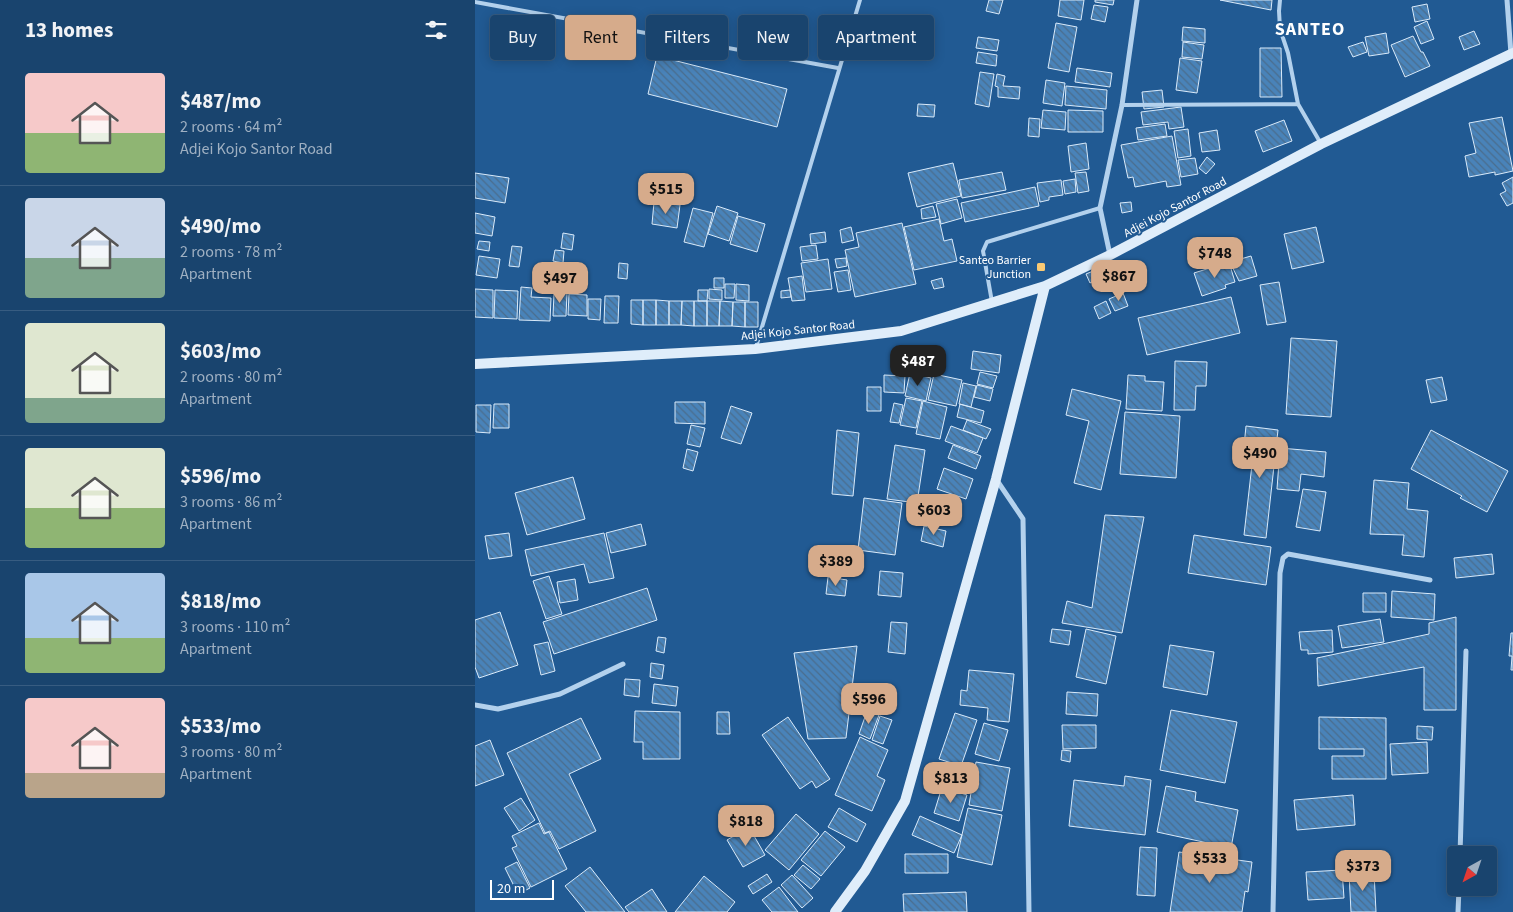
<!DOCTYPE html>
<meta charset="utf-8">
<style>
:root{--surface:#19446e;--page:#264e76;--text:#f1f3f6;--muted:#9fb0c2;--line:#375c81;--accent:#d6ab8b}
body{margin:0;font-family:"Source Sans 3",sans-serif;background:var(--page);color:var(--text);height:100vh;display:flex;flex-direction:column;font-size:19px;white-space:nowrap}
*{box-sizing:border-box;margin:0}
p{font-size:16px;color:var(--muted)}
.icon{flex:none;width:28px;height:28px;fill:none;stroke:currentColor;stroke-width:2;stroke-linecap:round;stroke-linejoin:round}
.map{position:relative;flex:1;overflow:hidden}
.panel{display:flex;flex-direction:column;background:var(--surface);width:475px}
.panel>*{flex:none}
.top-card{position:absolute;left:15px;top:15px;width:475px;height:45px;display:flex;gap:10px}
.needle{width:32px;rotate:220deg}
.controls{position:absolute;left:972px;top:846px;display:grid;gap:10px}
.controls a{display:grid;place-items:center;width:50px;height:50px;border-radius:5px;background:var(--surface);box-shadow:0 2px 12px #0003,0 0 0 1px var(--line);font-size:25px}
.scale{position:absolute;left:15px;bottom:12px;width:64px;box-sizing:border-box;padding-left:5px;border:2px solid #fff;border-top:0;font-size:14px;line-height:18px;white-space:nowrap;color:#fff;-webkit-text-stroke:4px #215a93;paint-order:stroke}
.price{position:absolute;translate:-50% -42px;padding:0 11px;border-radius:10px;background:var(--accent);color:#111;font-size:16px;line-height:32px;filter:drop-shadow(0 1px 2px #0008)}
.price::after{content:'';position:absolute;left:50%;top:30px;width:15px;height:11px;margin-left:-8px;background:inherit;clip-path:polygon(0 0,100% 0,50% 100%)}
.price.selected{background:#222;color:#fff}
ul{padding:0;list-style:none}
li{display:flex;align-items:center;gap:15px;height:125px;padding:0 25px}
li+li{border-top:1px solid var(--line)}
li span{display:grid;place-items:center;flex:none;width:140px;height:100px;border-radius:5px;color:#555}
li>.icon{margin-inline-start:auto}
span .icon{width:60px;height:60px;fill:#fffc;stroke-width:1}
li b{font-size:21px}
h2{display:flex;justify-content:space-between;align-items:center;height:60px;padding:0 25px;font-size:21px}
.chip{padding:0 18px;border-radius:5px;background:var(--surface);box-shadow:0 2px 12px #0003,0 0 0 1px var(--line);font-size:18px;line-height:45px}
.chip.selected{background:var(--accent);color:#111}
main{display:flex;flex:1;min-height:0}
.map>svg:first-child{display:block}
</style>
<main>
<section class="panel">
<h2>13 homes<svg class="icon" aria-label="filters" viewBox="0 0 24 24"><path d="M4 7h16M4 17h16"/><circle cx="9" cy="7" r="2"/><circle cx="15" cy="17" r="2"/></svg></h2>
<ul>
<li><span style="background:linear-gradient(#f6c9c9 60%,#8fb573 0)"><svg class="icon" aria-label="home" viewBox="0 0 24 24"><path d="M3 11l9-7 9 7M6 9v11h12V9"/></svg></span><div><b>$487/mo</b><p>2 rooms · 64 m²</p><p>Adjei Kojo Santor Road</p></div></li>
<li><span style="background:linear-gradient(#c9d6e8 60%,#7fa58c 0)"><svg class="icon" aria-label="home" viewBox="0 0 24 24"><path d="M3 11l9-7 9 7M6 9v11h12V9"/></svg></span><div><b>$490/mo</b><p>2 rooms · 78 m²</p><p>Apartment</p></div></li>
<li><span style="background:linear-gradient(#dfe7d0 75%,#7fa58c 0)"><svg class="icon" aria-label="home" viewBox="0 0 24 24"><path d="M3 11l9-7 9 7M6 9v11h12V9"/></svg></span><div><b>$603/mo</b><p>2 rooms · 80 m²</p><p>Apartment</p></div></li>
<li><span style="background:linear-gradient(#dfe7d0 60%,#8fb573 0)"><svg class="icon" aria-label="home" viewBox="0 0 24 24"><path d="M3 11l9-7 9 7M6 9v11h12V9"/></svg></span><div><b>$596/mo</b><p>3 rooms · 86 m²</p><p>Apartment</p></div></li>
<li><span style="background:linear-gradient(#a9c7e8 65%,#8fb573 0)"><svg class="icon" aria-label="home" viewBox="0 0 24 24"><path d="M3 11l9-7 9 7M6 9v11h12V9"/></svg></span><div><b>$818/mo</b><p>3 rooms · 110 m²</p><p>Apartment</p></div></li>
<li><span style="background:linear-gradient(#f6c9c9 75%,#b9a48a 0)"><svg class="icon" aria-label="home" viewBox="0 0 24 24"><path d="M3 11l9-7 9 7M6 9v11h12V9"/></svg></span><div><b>$533/mo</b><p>3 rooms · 80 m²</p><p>Apartment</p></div></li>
</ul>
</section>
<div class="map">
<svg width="1038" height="912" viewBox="0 0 1038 912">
<defs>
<pattern id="building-back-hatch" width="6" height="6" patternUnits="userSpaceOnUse" patternTransform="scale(1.25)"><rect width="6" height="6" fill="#4983b9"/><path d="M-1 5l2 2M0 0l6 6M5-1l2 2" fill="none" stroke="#4a6d8d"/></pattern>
</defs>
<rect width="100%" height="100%" fill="#215a93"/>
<!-- building -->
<path fill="url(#building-back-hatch)" stroke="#d9eafa" d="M514 0H528L524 14 511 11Z
M585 0H609L606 20 583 16Z
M620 0H639L638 5 620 2Z
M745 0H797L796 10Z
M952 4 955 19 940 22 937 7Z
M619 5 633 7 630 22 616 19Z
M952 21 959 39 946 44 939 27Z
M581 23 602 27 594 72 573 68Z
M708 27 730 29V43L707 41Z
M999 31 1005 44 989 50 984 37Z
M911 33 914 53 894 56 890 37Z
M938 36 946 52H948L955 66 930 77 916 45Z
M503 37 524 40 522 51 501 48Z
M708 42 729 45 727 59 707 57Z
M888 42 892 52 878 57 873 47Z
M785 48H806L807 97H785Z
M503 52 522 55 521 66 501 63Z
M182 56 312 89 302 127 173 94Z
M705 58 727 61 722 93 701 90Z
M602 68 637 73 635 87 600 82Z
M505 72 519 74 514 107 500 104Z
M522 74 530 76 528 86 545 87 544 99 523 97V87L520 86Z
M571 80 590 83 587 106 568 103Z
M591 86 632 90 631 109 590 105Z
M687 90 689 107 669 109 667 92Z
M443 104 460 105 459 117 442 116Z
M706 107 709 127 694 129 693 122 668 125 666 112Z
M568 110 591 112 590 130 566 128Z
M593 110 628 111V132H593Z
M1027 117 1038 171 1020 175V172L994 177 990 156 1001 153 994 123Z
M554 118 565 119 564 137 553 136Z
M809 120 817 141 788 152 780 131Z
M690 124 692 136 663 140 661 128Z
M713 129 716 156 703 158 699 131Z
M742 130 745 150 727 152 724 133Z
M697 136 706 185 692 187 691 181 660 187 658 177 653 178 646 145Z
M611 143 614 169 596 172 593 146Z
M732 157 740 164 731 174 724 168Z
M720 158 723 174 706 177 703 160Z
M478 163 486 196 442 207 433 173Z
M527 172 531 190 487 198 484 180Z
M611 172 614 191 603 193 600 173Z
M0 173 34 178 30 203 0 198Z
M1038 177V203L1032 206 1025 194 1031 191 1027 183Z
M600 179 601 192 590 194 588 181Z
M586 180 588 195 574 197V200L565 202 562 183Z
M560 187 564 206 490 222 486 203Z
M482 199 487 218 466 224 461 204Z
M179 202 205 205 202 228 177 224Z
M656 202 657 211 647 213 645 203Z
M242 206 263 213 254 241 233 234Z
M458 206 461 217 447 219 446 209Z
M218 208 238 213 229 247 209 242Z
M0 213 20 217 17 236 0 233Z
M263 216 290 224 282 252 255 244Z
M464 219 469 241 477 239 482 261 439 270 429 227Z
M427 223 441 284 380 297 370 250 384 247 381 233Z
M376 227 379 240 367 243 365 230Z
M841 227 849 262 817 269 809 234Z
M350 232 351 242 336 244 335 234Z
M88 233 99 235 97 250 86 248Z
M4 241 15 242 14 251 2 249Z
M341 245 343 259 327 261 325 247Z
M37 246 47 247 44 267 34 266Z
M80 250 89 251 88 263 78 261Z
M741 253 744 262 731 266 728 257Z
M4 256 25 259 22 278 1 275Z
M776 256 782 276 764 281 755 262Z
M371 258 372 266 362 268 360 259Z
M353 259 357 289 331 292 326 263Z
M754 262 760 282 750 285 751 288 727 296 719 273Z
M144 263 153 264 152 279 143 278Z
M623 269 627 277 615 283 611 274Z
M373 270 376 290 363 292 359 272Z
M327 276 330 300 317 301 313 278Z
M239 278H249V288H239Z
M467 278 469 287 459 289 456 281Z
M804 282 811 322 792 325 785 285Z
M250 284H260L259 298H250Z
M261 284 274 285V301L261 300Z
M46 287 57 288 56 297 76 298 75 321 44 320Z
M0 289 18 290V318L0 317Z
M234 289 247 290V300L234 299Z
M20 290 43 291 42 319 19 318Z
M223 290H233L232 301H223Z
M315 290 316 297 306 298V291Z
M79 293H92L91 316H78Z
M648 293 653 306 640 311 634 299Z
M94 294 112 295V316L93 315Z
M130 296H144L143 323H129Z
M756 297 765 333 672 355 663 318Z
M113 299H126L125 320 113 319Z
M156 300H168V325L156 324Z
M168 300H181V325H168Z
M181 300 194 301V325H181Z
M194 301H207L206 325H194Z
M207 301H219V326L206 325Z
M219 301H232V326H219Z
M232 301H245L244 326H232Z
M245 301 258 302 257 326H244Z
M631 301 636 313 624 319 619 307Z
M258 302H270V327L257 326Z
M270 302H283V327H270Z
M816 338 862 341 856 417 811 414Z
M498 351 526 355 524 373 496 369Z
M700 361 732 362 731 386H721L720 410H699Z
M505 372 522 376 518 388 502 384Z
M435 373 456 378 451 401 430 396Z
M459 374 487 380 481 406 453 400Z
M409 375 430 376 429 393 409 392Z
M653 375 670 376V381L689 382 687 411 651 409Z
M967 377 972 400 956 403 951 380Z
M488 383 501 386 496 407 484 404Z
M502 385 518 389 515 401 499 397Z
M392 387H406V411H392Z
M597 389 646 401 626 490 599 483 614 421 591 415Z
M431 398 447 401 441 428 425 425Z
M448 401 472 407 465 439 441 434Z
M200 402H230V424L200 423Z
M419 403 428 405 424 423 415 422Z
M19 404H34V428H18Z
M485 404 509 411 506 423 482 417Z
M1 405H16L15 433 1 432Z
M256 406 277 413 266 444 246 438Z
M650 412 705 416 701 478 645 474Z
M492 420 516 429 511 439 488 430Z
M216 425 230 428 225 447 212 444Z
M476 426 508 438 502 453 470 441Z
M771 426 803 430 791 538 769 535 779 447 769 446Z
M362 430 384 433 378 496 357 494Z
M956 430 1033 471 1012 512 985 498 987 496 936 469Z
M420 445 450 450 442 503 412 499Z
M478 445 506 456 501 469 473 458Z
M805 448 851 452 849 477 826 474 824 491 802 489Z
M212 449 223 452 218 471 208 468Z
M469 468 498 479 491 499 462 489Z
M98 477 110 519 52 535 40 493Z
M899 480 934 483 932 509 953 511 949 557 927 555 929 535 895 534Z
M828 489 851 492 845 531 821 527Z
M389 498 427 503 420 555 383 550Z
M630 515 669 517 647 633 587 623 592 601 617 608Z
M166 524 171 545 136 553 131 533Z
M449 526 471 531 468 547 446 541Z
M34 533 37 556 14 559 10 536Z
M129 533 139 578 114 583 109 564 56 576 50 550Z
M719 535 796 547 791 585 713 573Z
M1017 554 1019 574 981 578 979 558Z
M405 571 428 573 426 597 403 595Z
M74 576 87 614 71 619 58 581Z
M353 577 372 580 370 596 351 594Z
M100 579 103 600 85 603 82 582Z
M172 588 182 620 79 654 68 622Z
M917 591 960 594 959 620 916 617Z
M888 593H911V612H888Z
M25 612 43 665 4 678 0 667V620Z
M981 617V710H949V667L843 686 842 658 954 634V623Z
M905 619 909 642 867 648 863 626Z
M416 622 432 623 430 654 413 652Z
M577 629 596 631 594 645 575 642Z
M611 629 641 636 631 684 601 677Z
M857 630 858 652 833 654V650H826L824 632Z
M1036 633H1038V670H1036L1037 656H1034Z
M183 637 191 638 189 653 181 651Z
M73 642 80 671 66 675 59 645Z
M695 645 739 652 732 695 688 687Z
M382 646 371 738 333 739 319 653Z
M176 663 189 665 187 679 175 677Z
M494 670 539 674 534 722 512 720 513 708 485 705 486 690 492 691Z
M150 679 165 680 164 697 149 695Z
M179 684 203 687 201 706 177 703Z
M592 692 623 694 622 716 591 714Z
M696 710 762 722 750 783 685 770Z
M160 711 205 712V759H168V742H159Z
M392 711 404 715 395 739 384 734Z
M242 712H254L255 734H242Z
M480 713 502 720 486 766 464 759Z
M405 716 417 720 408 744 397 740Z
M313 717 355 779 341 788 337 781 325 789 287 735Z
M844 717 911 718V779H857V756H889V749H844Z
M106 718 126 759 94 774 121 831 84 849 75 831 70 833 32 753Z
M509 723 533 730 524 761 500 754Z
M587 725H621V748L588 749Z
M942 726 958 727 957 740 942 739Z
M385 737 413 750 402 776 410 780 397 811 360 795Z
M15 740 29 775 0 786V746Z
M952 742 953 773 917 775 915 744Z
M587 750 596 751 595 762 586 760Z
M501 762 535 768 527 811 494 805Z
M650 776 676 780 670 835 594 826 599 780 649 786Z
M691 786 721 792 720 801 763 810 756 848 682 832Z
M467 787 492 795 484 821 459 813Z
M878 795 880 825 822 830 819 800Z
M46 798 60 820 44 831 29 808Z
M364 808 391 824 382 842 353 827Z
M493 808 527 815 517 865 482 857Z
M321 814 344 834 314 870 290 850Z
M445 816 487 835 479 853 437 835Z
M64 823 69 834 74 832 92 869 56 887 37 848 42 846 37 836Z
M274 827 290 855 268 867 252 840Z
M350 831 370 847 346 876 326 860Z
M665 847 682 848 680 896 662 895Z
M704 852 777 862 773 892 770 891 767 912H695Z
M430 854H473V873H430Z
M42 862 55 888 43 894 30 868Z
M328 865 345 879 336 889 319 875Z
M115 867 150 912H111L90 886Z
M867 870 869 898 833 900 831 872Z
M899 872 901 912H876L874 873Z
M292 874 297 882 278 894 273 886Z
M317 875 338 898 327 908 306 885Z
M229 876 260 902 252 912H200Z
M304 887 323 912H297L287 900Z
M177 889 192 912H154L150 907Z
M491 892 492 912H429L428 894Z"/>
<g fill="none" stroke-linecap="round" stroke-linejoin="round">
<!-- lane -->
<path stroke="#b3d1ed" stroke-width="4" d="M805 0 804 11 805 29 813 53 823 104 845 142
M0 2 363 68
M647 105 823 104
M517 302 508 251 512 242 625 208
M281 347 385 0"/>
<!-- street -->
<path stroke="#b3d1ed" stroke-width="5" d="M1032 0 1036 54
M635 255 625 208 647 105 662 0
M521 479 548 519 554 912
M0 705 23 709 85 694 148 664
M985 855 991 651
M798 912 805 573 808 558 813 554 955 580
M983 912 984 888"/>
<!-- secondary -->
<path stroke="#dfedfa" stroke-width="10" d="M0 364 280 349 426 331 570 286 635 255 846 144 1038 53
M360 912 390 871 430 801 521 479 570 286"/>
</g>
<!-- markers -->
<rect fill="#faca74" stroke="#215a93" stroke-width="2" x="561" y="262" width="10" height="10" rx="2.5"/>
<g text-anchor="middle" stroke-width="4" stroke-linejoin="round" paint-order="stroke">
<!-- street labels -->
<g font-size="12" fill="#fff" stroke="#215a93">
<text transform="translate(700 207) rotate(-28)" y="4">Adjei Kojo Santor Road</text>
<text transform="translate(323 330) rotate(-6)" y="4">Adjei Kojo Santor Road</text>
</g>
<!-- poi labels -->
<g font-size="12" fill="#fff" stroke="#215a93" text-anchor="end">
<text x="556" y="264">Santeo Barrier<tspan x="556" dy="14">Junction</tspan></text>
</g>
<!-- district labels -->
<g font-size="18" font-weight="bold" letter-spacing="1" fill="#fff" stroke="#215a93">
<text x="835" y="35">SANTEO</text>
</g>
</g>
</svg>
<div class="controls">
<a><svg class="needle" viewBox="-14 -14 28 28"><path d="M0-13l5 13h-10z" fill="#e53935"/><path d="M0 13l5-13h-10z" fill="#9fb0c2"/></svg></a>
</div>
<div class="scale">20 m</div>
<b class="price" style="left:191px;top:215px">$515</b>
<b class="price" style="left:740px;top:279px">$748</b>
<b class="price" style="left:644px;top:302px">$867</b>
<b class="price" style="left:85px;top:304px">$497</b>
<b class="price selected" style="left:443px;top:387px">$487</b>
<b class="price" style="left:785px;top:479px">$490</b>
<b class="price" style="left:459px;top:536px">$603</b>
<b class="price" style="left:361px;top:587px">$389</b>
<b class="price" style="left:394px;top:725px">$596</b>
<b class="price" style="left:476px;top:804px">$813</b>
<b class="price" style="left:271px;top:847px">$818</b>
<b class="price" style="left:735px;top:884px">$533</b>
<b class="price" style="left:888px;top:892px">$373</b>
<div class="top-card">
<a class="chip">Buy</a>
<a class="chip selected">Rent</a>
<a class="chip">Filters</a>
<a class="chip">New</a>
<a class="chip">Apartment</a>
</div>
</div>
</main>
